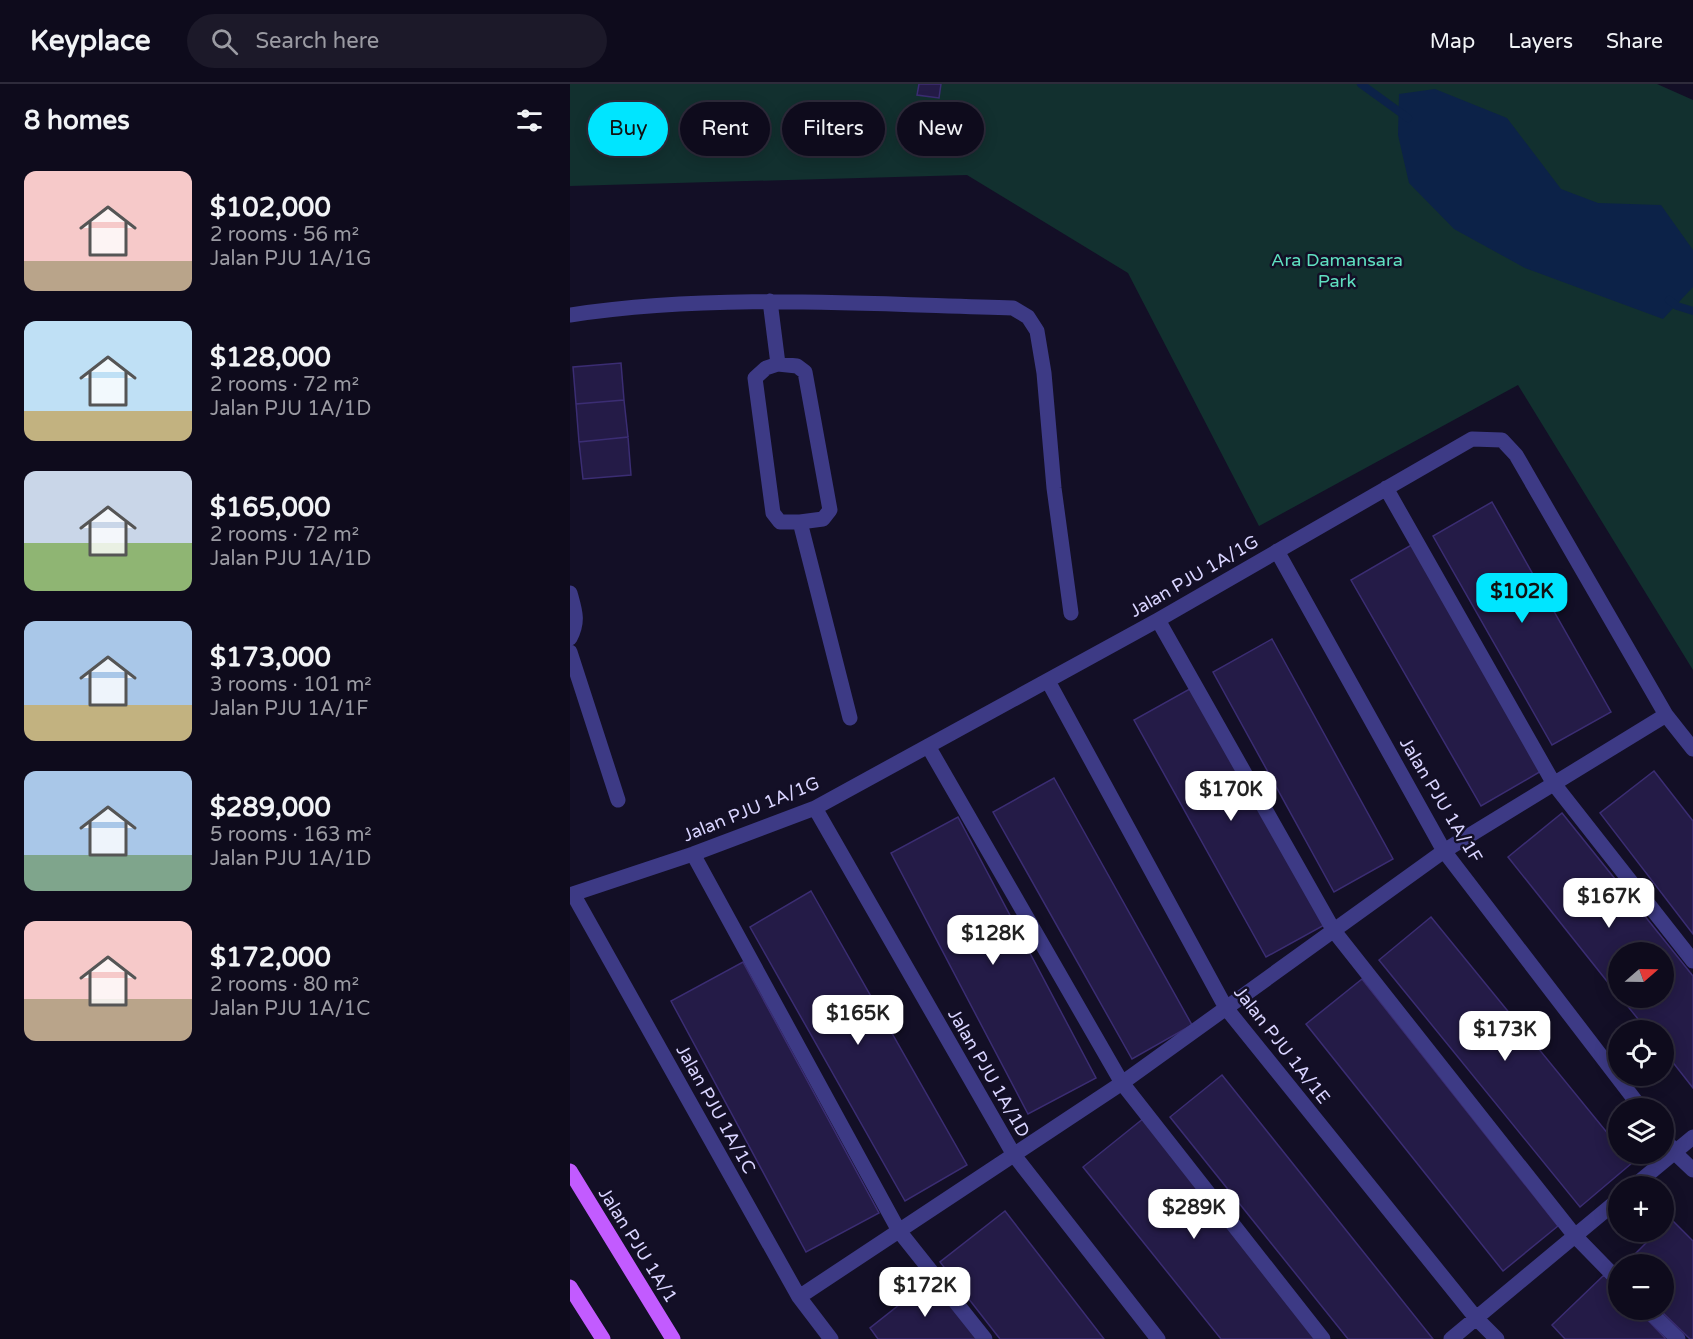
<!DOCTYPE html>
<meta charset="utf-8">
<style>
:root{--surface:#0e0b1c;--page:#1c1929;--text:#f1f3f6;--muted:#9b9ba3;--line:#2e2b3b;--accent:#00e5ff}
body{margin:0;font-family:"Varela Round",sans-serif;background:var(--page);color:var(--text);height:100vh;display:flex;flex-direction:column;font-size:22px;white-space:nowrap}
*{box-sizing:border-box;margin:0}
p{font-size:20px;color:var(--muted)}
.icon{flex:none;width:33px;height:33px;fill:none;stroke:currentColor;stroke-width:2;stroke-linecap:round;stroke-linejoin:round}
.map{position:relative;flex:1;overflow:hidden}
.drawer{display:flex;flex-direction:column;background:var(--surface);width:570px}
.drawer>*{flex:none}
.hud{position:absolute;left:18px;top:18px;width:570px;height:54px;display:flex;gap:12px}
.needle{width:39px;rotate:70deg}
.buttons{position:absolute;left:1038px;top:858px;display:grid;gap:12px}
.buttons a{display:grid;place-items:center;width:66px;height:66px;border-radius:50%;background:var(--surface);box-shadow:0 3px 15px #0003,0 0 0 2px var(--line);font-size:30px}
.price{position:absolute;translate:-50% -51px;padding:0 14px;border-radius:12px;background:#fff;color:#222;font-size:20px;line-height:39px;filter:drop-shadow(0 2px 3px #0008)}
.price::after{content:'';position:absolute;left:50%;top:36px;width:18px;height:14px;margin-left:-9px;background:inherit;clip-path:polygon(0 0,100% 0,50% 100%)}
.price.current{background:var(--accent);color:#111}
ul{padding:0;list-style:none}
li{display:flex;align-items:center;gap:18px;height:150px;padding:0 24px}
li span{display:grid;place-items:center;flex:none;width:168px;height:120px;border-radius:12px;color:#555}
li>.icon{margin-inline-start:auto}
span .icon{width:72px;height:72px;fill:#fffc;stroke-width:1}
li b{font-size:26px}
h2{display:flex;justify-content:space-between;align-items:center;height:72px;padding:0 24px;font-size:26px}
.tag{padding:0 21px;border-radius:27px;background:var(--surface);box-shadow:0 3px 15px #0003,0 0 0 2px var(--line);font-size:21px;line-height:54px}
.tag.current{background:var(--accent);color:#111}
header{display:flex;align-items:center;gap:36px;box-sizing:border-box;height:84px;padding:0 30px;background:var(--surface);border-bottom:2px solid var(--line)}
header strong{font-size:28px}
nav{display:flex;gap:33px;margin-inline-start:auto;font-size:21px}
.search{width:420px;height:54px;background:var(--page);display:flex;align-items:center;gap:15px;box-sizing:border-box;padding:0 21px;border-radius:33px;color:var(--muted);font-size:22px}
main{display:flex;flex:1;min-height:0}
.map>svg:first-child{display:block}
</style>
<header>
<strong>Keyplace</strong>
<div class="search"><svg class="icon" aria-label="search" viewBox="0 0 24 24"><circle cx="10" cy="10" r="6"/><path d="M15 15l6 6"/></svg>Search here</div>
<nav><a>Map</a><a>Layers</a><a>Share</a></nav>
</header>
<main>
<section class="drawer">
<h2>8 homes<svg class="icon" aria-label="filters" viewBox="0 0 24 24"><path d="M4 7h16M4 17h16"/><circle cx="9" cy="7" r="2"/><circle cx="15" cy="17" r="2"/></svg></h2>
<ul>
<li><span style="background:linear-gradient(#f6c9c9 75%,#b9a48a 0)"><svg class="icon" aria-label="home" viewBox="0 0 24 24"><path d="M3 11l9-7 9 7M6 9v11h12V9"/></svg></span><div><b>$102,000</b><p>2 rooms · 56 m²</p><p>Jalan PJU 1A/1G</p></div></li>
<li><span style="background:linear-gradient(#bfe0f5 75%,#c2b280 0)"><svg class="icon" aria-label="home" viewBox="0 0 24 24"><path d="M3 11l9-7 9 7M6 9v11h12V9"/></svg></span><div><b>$128,000</b><p>2 rooms · 72 m²</p><p>Jalan PJU 1A/1D</p></div></li>
<li><span style="background:linear-gradient(#c9d6e8 60%,#8fb573 0)"><svg class="icon" aria-label="home" viewBox="0 0 24 24"><path d="M3 11l9-7 9 7M6 9v11h12V9"/></svg></span><div><b>$165,000</b><p>2 rooms · 72 m²</p><p>Jalan PJU 1A/1D</p></div></li>
<li><span style="background:linear-gradient(#a9c7e8 70%,#c2b280 0)"><svg class="icon" aria-label="home" viewBox="0 0 24 24"><path d="M3 11l9-7 9 7M6 9v11h12V9"/></svg></span><div><b>$173,000</b><p>3 rooms · 101 m²</p><p>Jalan PJU 1A/1F</p></div></li>
<li><span style="background:linear-gradient(#a9c7e8 70%,#7fa58c 0)"><svg class="icon" aria-label="home" viewBox="0 0 24 24"><path d="M3 11l9-7 9 7M6 9v11h12V9"/></svg></span><div><b>$289,000</b><p>5 rooms · 163 m²</p><p>Jalan PJU 1A/1D</p></div></li>
<li><span style="background:linear-gradient(#f6c9c9 65%,#b9a48a 0)"><svg class="icon" aria-label="home" viewBox="0 0 24 24"><path d="M3 11l9-7 9 7M6 9v11h12V9"/></svg></span><div><b>$172,000</b><p>2 rooms · 80 m²</p><p>Jalan PJU 1A/1C</p></div></li>
</ul>
</section>
<div class="map">
<svg width="1123" height="1255" viewBox="0 0 1123 1255">
<rect width="100%" height="100%" fill="#130f26"/>
<!-- green -->
<path fill="#12302f" d="M0 0H1087L1123 16V586L948 301 689 442 558 189 397 91 0 102Z"/>
<!-- water -->
<path fill="#0c2248" d="M865 5 937 34 991 105 1028 119 1091 121 1123 166V203L1093 235 955 184 884 145 839 99 828 51 829 10Z"/>
<g fill="none" stroke-linecap="round" stroke-linejoin="round">
<!-- stream -->
<path stroke="#0c2248" stroke-width="8" d="M791 0 838 34
M1099 216 1107 222 1123 227"/>
</g>
<!-- building -->
<path fill="#241b47" stroke="#3b2d73" stroke-width="1.5" d="M349 0H371L369 14 347 11Z
M51 279 54 316 6 320 3 283Z
M54 316 58 353 9 358 6 320Z
M58 353 61 391 13 395 9 358Z
M922 418 1041 628 982 661 863 452Z
M843 460 973 686 911 722 781 496Z
M702 555 823 775 764 808 643 588Z
M625 602 758 839 696 873 564 636Z
M1084 687 1123 737V850L1030 729Z
M484 694 622 941 562 975 423 728Z
M992 729 1123 892V1004L1094 967V946H1077L1051 914H1094V868H1048V911L938 773Z
M388 733 526 994 458 1030 321 769Z
M241 807 397 1081 335 1117 180 843Z
M861 833 1048 1062V1070H1054L1062 1079 1010 1123 809 876Z
M173 878 309 1129 236 1168 101 917Z
M792 895 988 1142 933 1187 736 940Z
M652 991 863 1255H778L600 1033Z
M574 1034 751 1255H651L513 1083Z
M435 1127 534 1255H430L370 1178Z
M1100 1134 1123 1157V1255H1120L1090 1226H1094V1180H1055L1087 1148H1094V1141Z
M1034 1191 1048 1206V1226H1068L1096 1255H995L982 1241Z
M363 1194 411 1255H308L300 1244Z"/>
<g fill="none" stroke-linecap="round" stroke-linejoin="round">
<!-- minor -->
<path stroke="#3d3a85" stroke-width="15" d="M200 217 208 280
M0 231C147 209 296 220 443 224L458 233 467 247 474 289 484 404 501 529
M208 280 227 282 235 288 260 426 253 435 230 438H210L203 429 185 294 196 284Z
M816 404 984 700 1123 877
M230 438 280 634
M707 467 874 767 1071 1024
M0 509C5 527 9 537 0 554
M588 536 764 847 1005 1152 1048 1196
M0 568 48 716
M478 597 656 924 906 1234 927 1255
M358 662 552 999 753 1255
M245 724 444 1071 588 1255
M123 770 329 1147 415 1255
M3 810 229 1213 261 1255
M0 811 123 770 245 724 588 536 902 355 932 356 946 371 1096 631 1123 665
M1094 1053 1105 1069 1123 1086
M1064 1102 1123 1053
M229 1213 552 999 874 767 1096 631
M1078 1226 1108 1255
M881 1255 1048 1116"/>
<!-- major -->
<path stroke="#c25bff" stroke-width="15" d="M0 1087 103 1255
M0 1203 33 1255"/>
</g>
<g text-anchor="middle" stroke-width="5" stroke-linejoin="round" paint-order="stroke">
<!-- park labels -->
<g font-size="18" fill="#5fe0c0" stroke="#130f26">
<text x="767" y="182">Ara Damansara<tspan x="767" dy="21">Park</tspan></text>
</g>
<!-- street labels -->
<g font-size="18" fill="#d9d4ff" stroke="#130f26">
<text transform="translate(624 492) rotate(-30)" y="6">Jalan PJU 1A/1G</text>
<text transform="translate(871 716) rotate(59)" y="6">Jalan PJU 1A/1F</text>
<text transform="translate(181 725) rotate(-22)" y="6">Jalan PJU 1A/1G</text>
<text transform="translate(712 961) rotate(52)" y="6">Jalan PJU 1A/1E</text>
<text transform="translate(419 989) rotate(60)" y="6">Jalan PJU 1A/1D</text>
<text transform="translate(146 1025) rotate(61)" y="6">Jalan PJU 1A/1C</text>
<text transform="translate(68 1161) rotate(58)" y="6">Jalan PJU 1A/1</text>
</g>
</g>
</svg>
<div class="buttons">
<a><svg class="needle" viewBox="-14 -14 28 28"><path d="M0-13l5 13h-10z" fill="#e53935"/><path d="M0 13l5-13h-10z" fill="#9b9ba3"/></svg></a>
<a><svg class="icon" aria-label="locate" viewBox="0 0 24 24"><circle cx="12" cy="12" r="6"/><path d="M12 2v4M12 18v4M2 12h4M18 12h4"/></svg></a>
<a><svg class="icon" aria-label="layers" viewBox="0 0 24 24"><path d="M12 4l9 5-9 5-9-5zM3 14l9 5 9-5"/></svg></a>
<a>+</a>
<a>−</a>
</div>
<b class="price current" style="left:952px;top:540px">$102K</b>
<b class="price" style="left:661px;top:738px">$170K</b>
<b class="price" style="left:1039px;top:845px">$167K</b>
<b class="price" style="left:423px;top:882px">$128K</b>
<b class="price" style="left:288px;top:962px">$165K</b>
<b class="price" style="left:935px;top:978px">$173K</b>
<b class="price" style="left:624px;top:1156px">$289K</b>
<b class="price" style="left:355px;top:1234px">$172K</b>
<div class="hud">
<a class="tag current">Buy</a>
<a class="tag">Rent</a>
<a class="tag">Filters</a>
<a class="tag">New</a>
</div>
</div>
</main>
